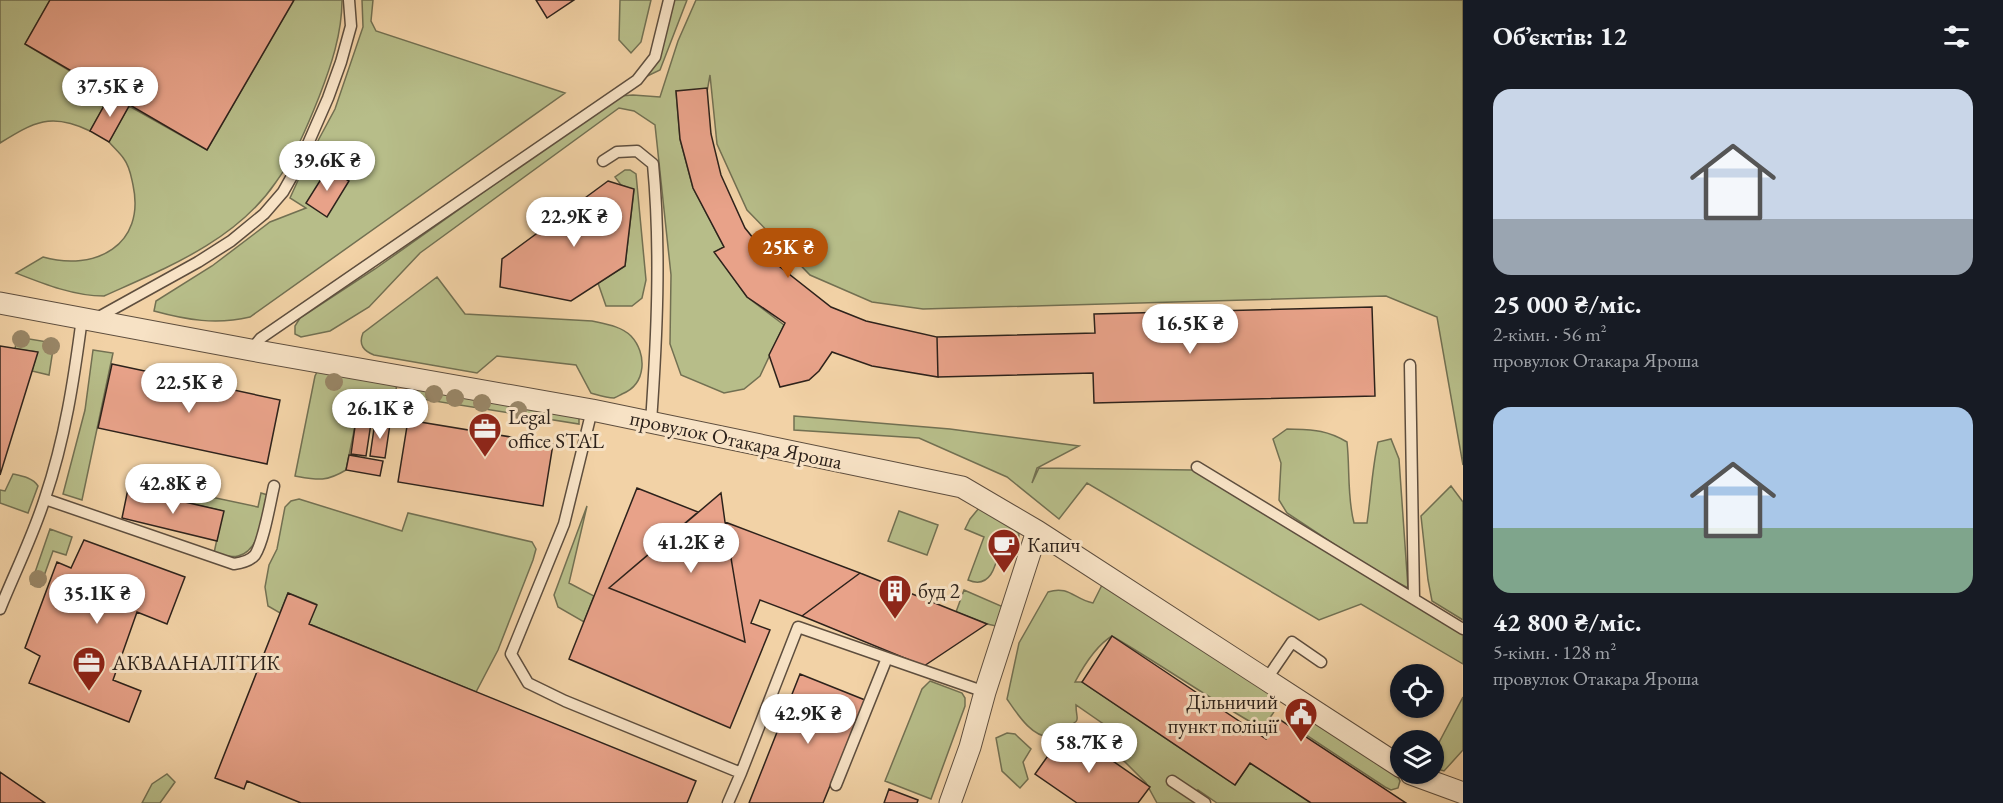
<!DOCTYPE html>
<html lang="uk">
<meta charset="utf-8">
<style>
:root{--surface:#171b24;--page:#242831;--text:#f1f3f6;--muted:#9ea1a6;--accent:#b45309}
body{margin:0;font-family:"EB Garamond",serif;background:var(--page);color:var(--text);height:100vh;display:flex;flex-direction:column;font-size:22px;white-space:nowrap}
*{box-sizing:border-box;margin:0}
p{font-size:20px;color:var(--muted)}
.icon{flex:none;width:33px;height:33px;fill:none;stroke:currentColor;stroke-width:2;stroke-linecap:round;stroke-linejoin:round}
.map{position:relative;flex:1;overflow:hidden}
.drawer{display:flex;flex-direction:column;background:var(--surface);width:540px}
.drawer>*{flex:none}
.fabs{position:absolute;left:1390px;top:664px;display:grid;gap:12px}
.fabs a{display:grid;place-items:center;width:54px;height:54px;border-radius:50%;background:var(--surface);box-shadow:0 2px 4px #0004;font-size:30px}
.price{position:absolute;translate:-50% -51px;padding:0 14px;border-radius:21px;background:#fff;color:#222;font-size:20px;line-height:39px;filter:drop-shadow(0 2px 3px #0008)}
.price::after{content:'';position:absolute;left:50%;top:36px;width:18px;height:14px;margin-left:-9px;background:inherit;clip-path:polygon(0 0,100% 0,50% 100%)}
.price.current{background:var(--accent);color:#fff}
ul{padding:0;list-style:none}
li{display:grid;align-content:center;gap:12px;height:318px;padding:0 30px}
li span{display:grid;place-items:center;height:186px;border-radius:18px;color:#555}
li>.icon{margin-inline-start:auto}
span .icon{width:108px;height:108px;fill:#fffc;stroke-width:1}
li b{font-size:26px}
h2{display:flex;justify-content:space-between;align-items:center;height:72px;padding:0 30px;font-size:26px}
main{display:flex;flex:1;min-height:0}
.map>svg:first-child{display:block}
</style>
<main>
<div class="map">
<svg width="1463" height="803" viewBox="0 0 1463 803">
<rect width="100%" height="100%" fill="#f2d2a6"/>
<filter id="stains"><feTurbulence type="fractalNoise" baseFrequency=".00333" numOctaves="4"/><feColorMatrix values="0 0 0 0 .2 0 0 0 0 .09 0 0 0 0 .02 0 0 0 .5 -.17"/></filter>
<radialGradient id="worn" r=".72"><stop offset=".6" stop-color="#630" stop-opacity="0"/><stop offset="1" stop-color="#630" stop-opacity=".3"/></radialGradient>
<!-- green -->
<path fill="#b7bd89" stroke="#727052" stroke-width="1.5" d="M0 0H50L25 44 110 95 90 131C51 112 34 122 0 143Z
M294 0H342C342 34 331 66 319 97 307 127 295 156 276 182 236 241 166 268 104 296 74 296 44 284 16 273L43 257C95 272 146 245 133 185 131 176 130 167 124 159 120 153 114 148 109 142L129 106 207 150Z
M362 0H373L371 21 376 31 565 93 250 317C216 325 187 320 154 311L156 301 212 266 270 222 306 208 290 198 305 165 335 109 363 27Z
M620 0H651L641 42 631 53 619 40Z
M670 0H687L660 70 639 80 660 59Z
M696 0H1463V465L1437 317 1386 296 923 309 872 302 810 275 747 210 717 144 710 75 707 92 676 91 680 139 693 188 724 247 715 252 747 297 784 325 760 376 744 389 724 393 681 375 670 344 671 275 655 125 634 111 619 108 420 253 369 307 330 331 301 337 295 334V326L300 318 375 269 619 96 633 95 660 97 678 41Z
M625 170H630L636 174 646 280 642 298 632 306H606L598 283 625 266 634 190 621 185 615 177Z
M437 277 465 314 592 321C605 324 621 326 631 336 647 353 647 384 622 394 620 395 617 397 614 398 607 398 598 395 591 393L576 365 497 356 477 373 374 355C364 351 358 345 363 333Z
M17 337 54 343 49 375 32 371 37 352 15 349Z
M93 350 113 353 82 500 63 494 85 410Z
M322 370 397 384 390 424 356 421 346 470C326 482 318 480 295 476L315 376 317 372Z
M411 385 579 418V424L409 397Z
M794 416 950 429 1079 446 1037 468 1032 483 1039 468 1193 470 1463 634V664L1361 604 1319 620 1087 483 1059 519 1007 477 919 438 794 430Z
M1287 429C1312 430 1325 429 1347 442 1350 469 1347 497 1354 523H1367C1371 496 1372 469 1378 442L1391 439 1399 459 1408 588 1367 566 1287 513 1279 500 1281 463 1273 439Z
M13 474C22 476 33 478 38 486L28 513 0 503V490L5 491Z
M131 480 258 507 261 493 271 496C265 514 259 552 238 556 230 558 221 555 214 553L223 511 128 489Z
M1451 486 1463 502V620L1432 601 1428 580 1421 516Z
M299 499 402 531 408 513 532 542 536 549 533 560 498 650 476 692 309 624 316 604 288 593 280 613 268 606 265 587 269 565 277 549 285 507 291 501Z
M587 506 569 583 594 596 584 622 558 607 554 595Z
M979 508 1015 528 1019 534 1018 545 1002 540C997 558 994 591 968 580L984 537 965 529 970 519Z
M899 511 938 525 927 555 888 541Z
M50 529 72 537 66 555 53 551 40 587 31 584Z
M1107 583 1279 698C1277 711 1269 719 1261 728 1210 699 1163 666 1112 636 1097 645 1083 667 1075 682H1082L1235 785 1250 763 1311 803H1217L1198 790 1194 803H1157L1146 783 1120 757 1116 750 1128 741 1076 705C1076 723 1083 718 1064 729 1060 732 1056 735 1052 736 1033 740 1016 712 1007 699L1019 643 1048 592C1069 585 1075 600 1093 603L1102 585Z
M964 590 1001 606 1004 612 996 626 987 624 956 612Z
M930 681 962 693 965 698V706L931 799 885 781 922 689Z
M1463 697V750L1444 771 1434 768V752Z
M1310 717 1398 777 1400 781 1398 788 1391 790 1385 787 1300 731 1298 728 1302 721Z
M1007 733 1015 734 1031 749 1023 762 1028 779 1020 788 1002 771 996 738Z
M167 774 175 782 160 803H142L152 784Z"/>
<!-- building -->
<path fill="#e8a289" stroke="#2d221b" stroke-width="1.5" d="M50 0H294L207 150 25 44Z
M536 0H574L547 18Z
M707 88 711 134 721 175 745 228 770 259 831 307 866 321 937 337 938 377 872 366 832 352 819 371 809 380 780 387 769 355 785 323 747 297 714 252 724 247 693 188 680 139 676 91Z
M110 95 129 106 109 142 90 131Z
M328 168 349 181 327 217 306 203Z
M608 181 634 189 625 266 571 301 500 287 502 259Z
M1372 307 1375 396 1094 403 1093 373 938 377 937 337 1095 333 1094 314Z
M0 346 38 352 0 475Z
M112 364 280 400 267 464 98 428Z
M356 420 371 423 366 456 351 454Z
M408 420 553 444 543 506 398 482Z
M375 422 390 424 385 458 370 456Z
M349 455 383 461 380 476 346 470Z
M637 488 698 512 609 588 745 642 725 522 860 573 802 616 760 600 751 623 770 630 730 728 569 659Z
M128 489 224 511 217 541 122 518Z
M721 493 725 522 745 642 609 588Z
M84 540 185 577 167 624 137 612 113 680 141 691 129 722 29 683 40 656 25 648 57 562 71 568Z
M860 573 987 624 924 666 802 616Z
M288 593 317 605 309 624 696 781 687 803H301L247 781 244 789 215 778Z
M1112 636 1266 739 1279 719 1406 803H1311L1250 763 1235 785 1082 682Z
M800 674 865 700 823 803H749Z
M1067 729 1150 787 1138 803H1077L1035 774Z
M0 772 45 803H0Z
M889 789 918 800 917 803H884Z"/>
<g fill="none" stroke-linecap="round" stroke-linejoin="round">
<!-- lane casing -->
<g stroke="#5e4e3e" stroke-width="13">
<path id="lane" d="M603 161 617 152 637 151 653 164C661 250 657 336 651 422
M97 318 198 262 231 241 264 214 283 192 300 162 328 98 341 62 351 26 349 0
M251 350 261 338 637 80 655 57 669 0
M1410 365 1414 599
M592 410 564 524 511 654 528 683 565 701 741 773 798 627 985 692
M1197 467 1463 629
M45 499 234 564C241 563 250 561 255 555 264 541 270 503 274 486
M0 609C15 572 33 536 45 498 65 439 74 379 82 318
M1266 680 1292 642 1321 662
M1172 781 1205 803
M836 785 887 658
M728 803 741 773"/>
</g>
<!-- street casing -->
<g stroke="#5e4e3e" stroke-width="23">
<path id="street" d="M0 303 251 350 592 410 962 487 1037 531 1401 767
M1411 774 1463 793
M950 803 970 747 985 692 1037 531"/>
</g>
<!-- lane -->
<use href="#lane" stroke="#f7e2c5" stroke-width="10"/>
<!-- street -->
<use href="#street" stroke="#f7e2c5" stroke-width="21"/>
</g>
<!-- trees -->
<g fill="#998768">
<circle cx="21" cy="339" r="9"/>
<circle cx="51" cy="346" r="9"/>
<circle cx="334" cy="382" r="9"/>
<circle cx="434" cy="394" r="9"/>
<circle cx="455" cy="398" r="9"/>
<circle cx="482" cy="403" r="9"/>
<circle cx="518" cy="410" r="9"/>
<circle cx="38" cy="579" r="9"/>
</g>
<!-- icons -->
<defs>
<g id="office-pin" transform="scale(1.725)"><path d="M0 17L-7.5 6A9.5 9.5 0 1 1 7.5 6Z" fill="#8f2418" stroke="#f7e2c5"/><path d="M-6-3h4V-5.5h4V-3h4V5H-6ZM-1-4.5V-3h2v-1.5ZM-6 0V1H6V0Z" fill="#fff"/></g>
<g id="cafe-pin" transform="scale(1.725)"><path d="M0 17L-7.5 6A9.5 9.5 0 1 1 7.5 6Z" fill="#8f2418" stroke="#f7e2c5"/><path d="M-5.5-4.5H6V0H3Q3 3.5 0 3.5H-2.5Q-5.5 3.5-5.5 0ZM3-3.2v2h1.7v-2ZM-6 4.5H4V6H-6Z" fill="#fff"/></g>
<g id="building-pin" transform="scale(1.725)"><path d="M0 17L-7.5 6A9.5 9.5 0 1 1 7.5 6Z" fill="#8f2418" stroke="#f7e2c5"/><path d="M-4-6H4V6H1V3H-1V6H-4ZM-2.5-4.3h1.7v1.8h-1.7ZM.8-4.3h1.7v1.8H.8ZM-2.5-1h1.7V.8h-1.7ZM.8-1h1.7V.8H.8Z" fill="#fff"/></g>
<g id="civic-pin" transform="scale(1.725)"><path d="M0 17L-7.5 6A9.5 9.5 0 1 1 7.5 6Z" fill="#8f2418" stroke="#f7e2c5"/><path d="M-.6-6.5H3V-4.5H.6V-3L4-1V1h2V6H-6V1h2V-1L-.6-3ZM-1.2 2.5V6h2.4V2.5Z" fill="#fff"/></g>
</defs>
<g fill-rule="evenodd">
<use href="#office-pin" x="485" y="429"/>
<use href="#cafe-pin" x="1004" y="545"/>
<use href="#building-pin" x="895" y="591"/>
<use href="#office-pin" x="89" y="663"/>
<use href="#civic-pin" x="1301" y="714"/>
</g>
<g text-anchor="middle" stroke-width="6" stroke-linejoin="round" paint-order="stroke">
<!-- poi labels -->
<g font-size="21" fill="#2d221b" stroke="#f7e2c5" text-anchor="start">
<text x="508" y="424">Legal<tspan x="508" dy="24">office STAL</tspan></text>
<text x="1027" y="552">Капич</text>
<text x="918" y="598">буд 2</text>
<text x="112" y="670">АКВААНАЛІТИК</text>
<text x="1278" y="709" text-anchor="end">Дільничий<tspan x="1278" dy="24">пункт поліції</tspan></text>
</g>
<!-- street labels -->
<g font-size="21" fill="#2d221b" stroke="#f7e2c5">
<text transform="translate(736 440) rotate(12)" y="7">провулок Отакара Яроша</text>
</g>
</g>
<rect width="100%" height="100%" filter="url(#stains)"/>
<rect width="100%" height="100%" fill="url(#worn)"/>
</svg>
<div class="fabs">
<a><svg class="icon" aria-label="locate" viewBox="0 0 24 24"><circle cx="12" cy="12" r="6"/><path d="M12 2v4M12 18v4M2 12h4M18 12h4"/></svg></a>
<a><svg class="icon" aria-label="layers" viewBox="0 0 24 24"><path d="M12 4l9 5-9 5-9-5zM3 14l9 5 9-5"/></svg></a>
</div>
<b class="price" style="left:110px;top:118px">37.5K ₴</b>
<b class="price" style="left:327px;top:192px">39.6K ₴</b>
<b class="price" style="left:574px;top:248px">22.9K ₴</b>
<b class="price current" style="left:788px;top:279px">25K ₴</b>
<b class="price" style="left:1190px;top:355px">16.5K ₴</b>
<b class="price" style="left:189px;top:414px">22.5K ₴</b>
<b class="price" style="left:380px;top:440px">26.1K ₴</b>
<b class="price" style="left:173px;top:515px">42.8K ₴</b>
<b class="price" style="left:691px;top:574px">41.2K ₴</b>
<b class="price" style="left:97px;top:625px">35.1K ₴</b>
<b class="price" style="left:808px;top:745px">42.9K ₴</b>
<b class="price" style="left:1089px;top:774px">58.7K ₴</b>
</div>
<section class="drawer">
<h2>Об’єктів: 12<svg class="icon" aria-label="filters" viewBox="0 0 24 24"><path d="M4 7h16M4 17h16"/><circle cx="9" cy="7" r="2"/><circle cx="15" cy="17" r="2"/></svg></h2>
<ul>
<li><span style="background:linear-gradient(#c9d6e8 70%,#9aa5b1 0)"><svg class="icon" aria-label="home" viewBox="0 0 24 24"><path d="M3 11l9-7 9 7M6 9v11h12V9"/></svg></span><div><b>25 000 ₴/міс.</b><p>2-кімн. · 56 m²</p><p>провулок Отакара Яроша</p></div></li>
<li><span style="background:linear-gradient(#a9c7e8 65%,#7fa58c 0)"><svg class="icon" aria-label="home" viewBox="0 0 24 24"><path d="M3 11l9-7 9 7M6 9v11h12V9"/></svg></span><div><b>42 800 ₴/міс.</b><p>5-кімн. · 128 m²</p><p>провулок Отакара Яроша</p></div></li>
</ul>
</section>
</main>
